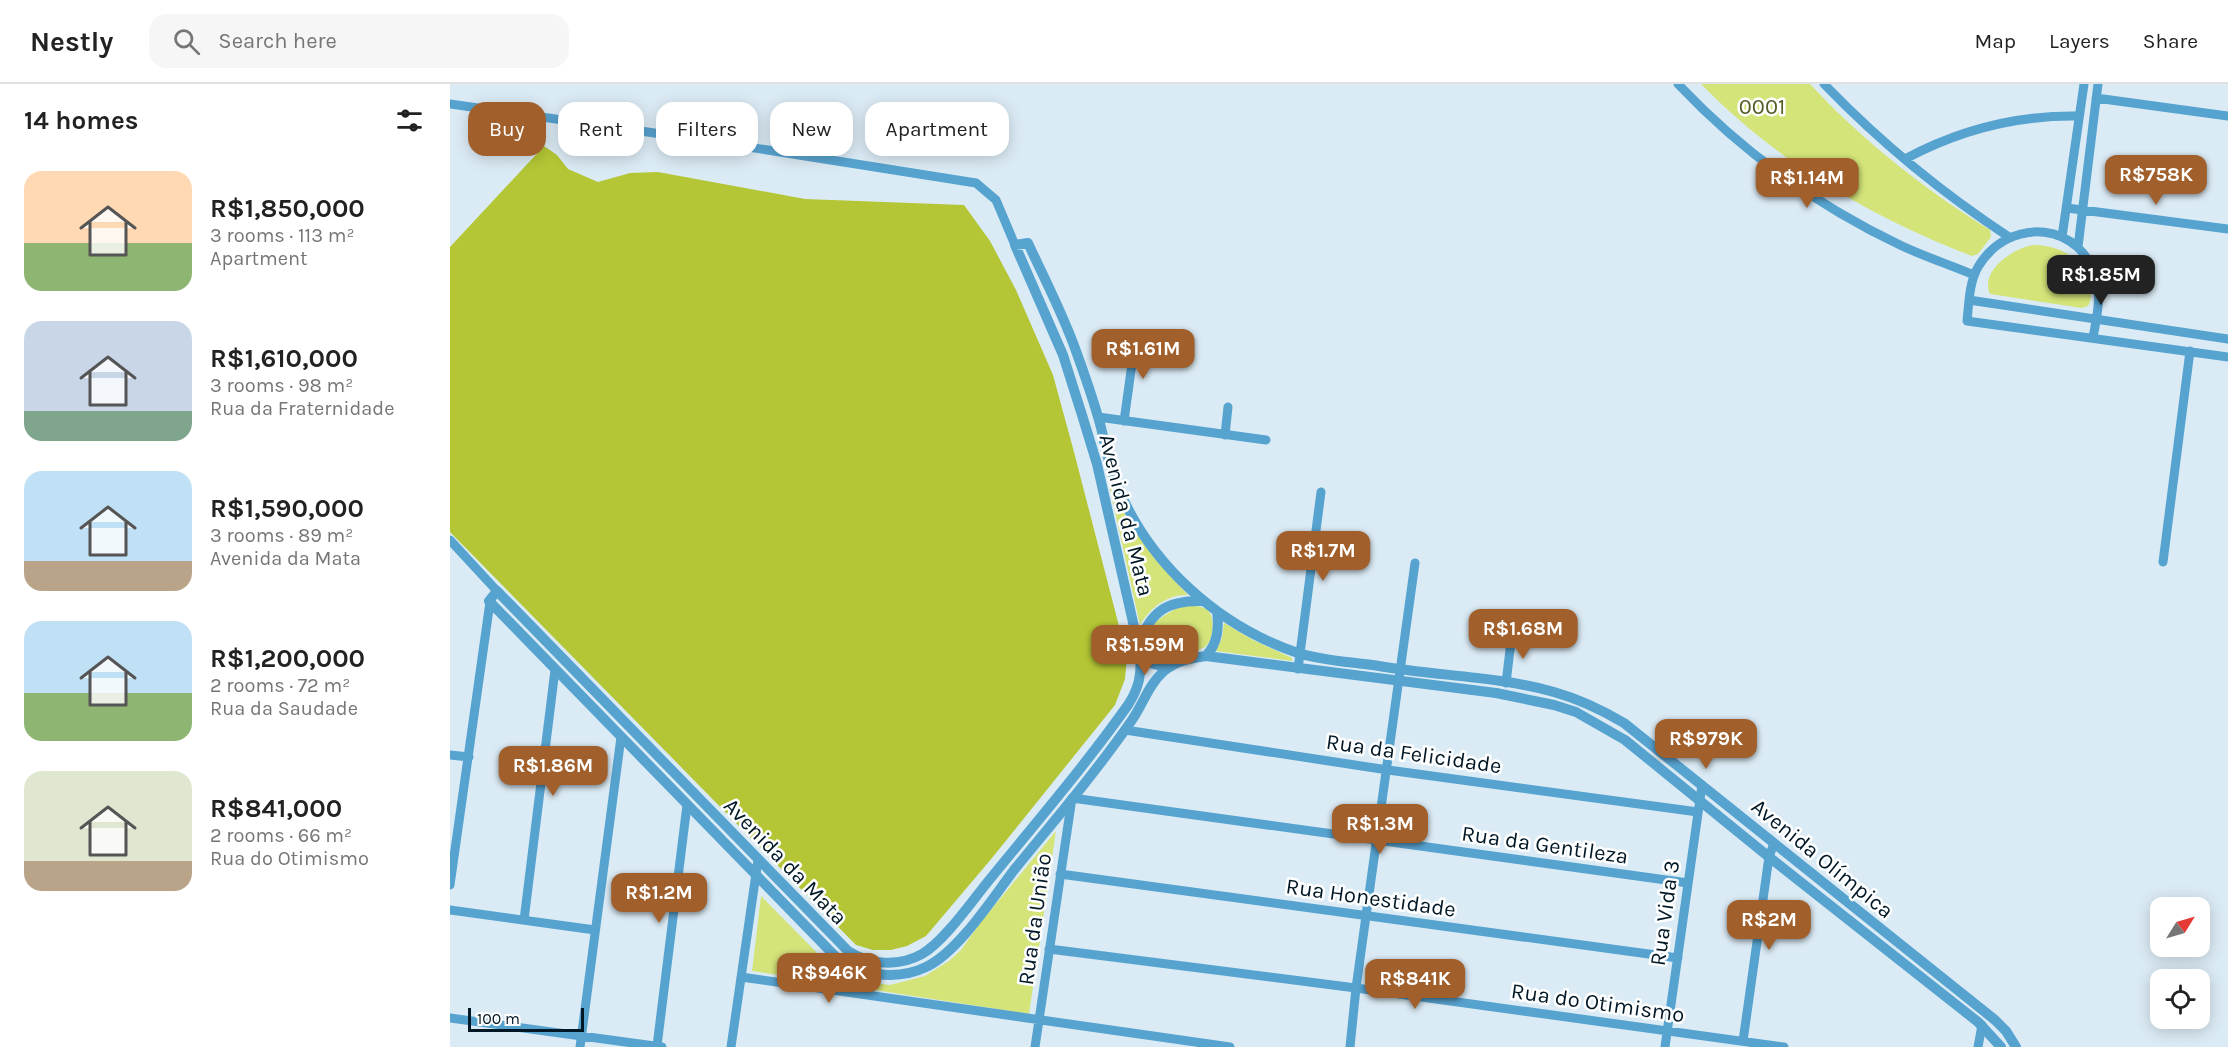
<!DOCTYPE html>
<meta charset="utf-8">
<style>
:root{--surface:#fff;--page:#f6f6f6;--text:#222;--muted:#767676;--line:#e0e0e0;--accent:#a15f2b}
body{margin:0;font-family:Karla,sans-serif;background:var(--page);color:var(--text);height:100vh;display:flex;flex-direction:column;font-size:22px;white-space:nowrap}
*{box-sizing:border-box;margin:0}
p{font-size:20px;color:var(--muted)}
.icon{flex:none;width:33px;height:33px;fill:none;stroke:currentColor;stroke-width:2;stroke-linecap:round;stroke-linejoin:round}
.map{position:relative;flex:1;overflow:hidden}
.side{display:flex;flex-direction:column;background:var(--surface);width:450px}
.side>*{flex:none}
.guide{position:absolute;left:18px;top:18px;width:570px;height:54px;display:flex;gap:12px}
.needle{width:39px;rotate:53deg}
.tools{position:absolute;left:1700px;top:813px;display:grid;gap:12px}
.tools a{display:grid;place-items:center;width:60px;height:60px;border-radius:12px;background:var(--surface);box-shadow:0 3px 15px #0003;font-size:30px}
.scale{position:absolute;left:18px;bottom:15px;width:116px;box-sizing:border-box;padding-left:6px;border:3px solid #001826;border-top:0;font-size:16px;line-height:21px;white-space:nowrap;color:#001826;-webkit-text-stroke:4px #fff;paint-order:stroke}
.price{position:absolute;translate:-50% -51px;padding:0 14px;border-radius:12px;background:var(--accent);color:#fff;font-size:20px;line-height:39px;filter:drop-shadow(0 2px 3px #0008)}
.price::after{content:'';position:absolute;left:50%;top:36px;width:18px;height:14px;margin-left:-9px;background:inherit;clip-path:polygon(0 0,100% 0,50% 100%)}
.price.active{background:#222;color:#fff}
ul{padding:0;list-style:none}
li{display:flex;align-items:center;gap:18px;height:150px;padding:0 24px}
li span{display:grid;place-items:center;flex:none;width:168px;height:120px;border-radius:18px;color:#555}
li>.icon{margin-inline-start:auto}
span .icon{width:72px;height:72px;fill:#fffc;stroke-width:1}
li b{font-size:26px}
h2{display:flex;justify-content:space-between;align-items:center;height:72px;padding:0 24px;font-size:26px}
.pill{padding:0 21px;border-radius:18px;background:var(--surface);box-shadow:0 3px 15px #0003;font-size:21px;line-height:54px}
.pill.active{background:var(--accent);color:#fff}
header{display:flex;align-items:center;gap:36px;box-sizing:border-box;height:84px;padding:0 30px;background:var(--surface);border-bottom:2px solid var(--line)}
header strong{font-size:28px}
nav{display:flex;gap:33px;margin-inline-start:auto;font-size:21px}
.search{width:420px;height:54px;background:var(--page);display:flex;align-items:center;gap:15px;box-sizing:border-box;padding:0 21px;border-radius:18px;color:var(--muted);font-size:22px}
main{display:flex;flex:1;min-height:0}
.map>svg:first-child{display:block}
</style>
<header>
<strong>Nestly</strong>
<div class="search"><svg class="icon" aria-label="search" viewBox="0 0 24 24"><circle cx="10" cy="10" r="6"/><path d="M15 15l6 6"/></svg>Search here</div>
<nav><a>Map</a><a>Layers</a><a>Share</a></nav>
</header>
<main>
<section class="side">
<h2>14 homes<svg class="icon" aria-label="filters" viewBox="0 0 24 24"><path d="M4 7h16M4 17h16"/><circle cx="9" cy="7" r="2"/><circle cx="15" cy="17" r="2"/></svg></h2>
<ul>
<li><span style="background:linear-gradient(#ffd9b3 60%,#8fb573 0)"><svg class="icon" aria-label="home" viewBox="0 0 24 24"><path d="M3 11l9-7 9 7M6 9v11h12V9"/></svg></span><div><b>R$1,850,000</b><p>3 rooms · 113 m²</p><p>Apartment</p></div></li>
<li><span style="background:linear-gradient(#c9d6e8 75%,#7fa58c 0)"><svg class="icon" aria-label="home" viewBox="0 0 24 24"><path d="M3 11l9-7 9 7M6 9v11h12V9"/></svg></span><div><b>R$1,610,000</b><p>3 rooms · 98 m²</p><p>Rua da Fraternidade</p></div></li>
<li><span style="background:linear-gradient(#bfe0f5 75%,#b9a48a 0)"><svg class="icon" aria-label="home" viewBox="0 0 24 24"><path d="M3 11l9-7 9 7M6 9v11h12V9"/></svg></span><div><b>R$1,590,000</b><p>3 rooms · 89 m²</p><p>Avenida da Mata</p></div></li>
<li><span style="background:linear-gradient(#bfe0f5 60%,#8fb573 0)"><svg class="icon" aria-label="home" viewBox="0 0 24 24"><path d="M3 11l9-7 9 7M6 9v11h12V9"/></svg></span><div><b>R$1,200,000</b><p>2 rooms · 72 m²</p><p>Rua da Saudade</p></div></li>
<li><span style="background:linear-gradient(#dfe7d0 75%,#b9a48a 0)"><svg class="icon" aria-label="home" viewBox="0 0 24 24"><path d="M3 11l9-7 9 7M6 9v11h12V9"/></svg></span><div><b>R$841,000</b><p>2 rooms · 66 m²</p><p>Rua do Otimismo</p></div></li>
</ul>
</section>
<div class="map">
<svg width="1778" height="963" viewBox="0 0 1778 963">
<rect width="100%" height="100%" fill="#dbebf5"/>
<!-- green -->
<path fill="#d4e479" d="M1251 0H1360C1413 57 1474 105 1540 146L1541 153 1528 170 1522 172C1422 134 1327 78 1251 0Z
M1585 161C1610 162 1632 173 1639 199 1641 207 1642 215 1638 222L1632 224 1540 210C1529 186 1565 163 1585 161Z
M657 391C673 439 704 475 738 511 717 510 700 524 690 541Z
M733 522C740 522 749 521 756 525 766 531 764 556 755 563 750 566 742 567 737 568 720 573 708 582 695 564 693 543 715 529 733 522Z
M774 539 803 556 842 574V577L766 567 772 554Z
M606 747 579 930 302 887 311 812 385 887 406 896 440 901 475 892 499 877 511 866 530 839Z"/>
<!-- forest -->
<path fill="#b4c635" d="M94 62 107 71 118 85 148 98 180 89 208 88 355 115 514 121 540 157 566 206 603 291 624 368 677 573 675 595 665 621 542 774 476 852 457 862 441 866H423L406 861 0 448V163Z"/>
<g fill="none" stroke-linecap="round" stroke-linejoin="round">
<!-- minor -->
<path stroke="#57a3d0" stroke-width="9" d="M1228 0C1292 68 1368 122 1452 162 1476 173 1500 181 1524 191
M1374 0C1429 57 1492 109 1559 153
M1646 14 1778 32
M0 20 254 56 526 99 546 116 565 161
M1455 75C1509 46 1568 31 1629 32
M1617 124 1778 145
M1612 153 1634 0
M1628 163 1648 0
M1519 216 1778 255
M1643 254C1646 236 1651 216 1647 199 1634 137 1559 131 1528 183 1519 199 1519 219 1517 237L1778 273
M648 333 816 356
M674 337 686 251
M775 351 778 323
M0 456 47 507
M1713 478 1740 267
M848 585 871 408
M1056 599 1062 549
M675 646 938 686 1248 728
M0 671 19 673
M610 790 1228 874
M0 801 40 518
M0 826 145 846
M74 836 105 586
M599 865 906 904 1334 963
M291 893 780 963
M0 934 212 963
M1293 957 1319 773 1324 759
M207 962 237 721
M130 963 171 653
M281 963 308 776
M585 963 622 714 1238 799
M900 963 906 904 965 479
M1215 963 1252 701
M1528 963 1532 941"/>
<!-- tertiary -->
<path stroke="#57a3d0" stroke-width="10" d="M688 561C701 527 717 516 753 517
M690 570 697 578 718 584
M756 572C768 559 769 544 767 527
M1551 963 1528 938 1319 773 1175 656 1126 628 1104 621 1046 609 756 572C741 574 726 577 714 587 699 600 693 620 682 636 646 688 604 737 564 786 542 815 508 868 476 883 447 897 406 892 383 870L39 517 47 507 398 867C419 881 449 883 472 870 493 858 520 820 536 800 584 741 634 683 678 621 689 604 692 590 690 569L647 380 632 331 613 271 565 161 578 159C594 194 613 230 626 267 634 289 642 312 649 336 655 357 658 381 667 401 699 480 768 542 848 569 873 577 903 578 929 582 986 592 1048 592 1104 608 1129 615 1152 626 1174 639L1545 936 1556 947 1566 963"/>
</g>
<g text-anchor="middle" stroke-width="5" stroke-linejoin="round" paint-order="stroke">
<!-- park labels -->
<g font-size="22" fill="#555d27" stroke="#fff">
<text x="1312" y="30">0001</text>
</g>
<!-- street labels -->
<g font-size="22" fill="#001826" stroke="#fff">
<text transform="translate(677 431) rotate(76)" y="8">Avenida da Mata</text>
<text transform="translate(964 669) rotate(8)" y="8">Rua da Felicidade</text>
<text transform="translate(1095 760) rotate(8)" y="8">Rua da Gentileza</text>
<text transform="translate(1373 774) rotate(39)" y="8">Avenida Olímpica</text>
<text transform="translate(336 777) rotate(46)" y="8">Avenida da Mata</text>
<text transform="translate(921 813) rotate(8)" y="8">Rua Honestidade</text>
<text transform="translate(1214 829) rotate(-82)" y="8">Rua Vida 3</text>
<text transform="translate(584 835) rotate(-82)" y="8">Rua da União</text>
<text transform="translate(1148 918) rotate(8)" y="8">Rua do Otimismo</text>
</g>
</g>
</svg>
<div class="tools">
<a><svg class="needle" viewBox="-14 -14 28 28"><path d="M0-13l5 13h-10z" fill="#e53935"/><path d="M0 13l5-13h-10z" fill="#767676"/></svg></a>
<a><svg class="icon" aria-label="locate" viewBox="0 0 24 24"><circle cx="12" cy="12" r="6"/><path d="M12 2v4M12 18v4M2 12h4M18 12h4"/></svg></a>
</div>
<div class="scale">100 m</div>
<b class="price" style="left:1706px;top:122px">R$758K</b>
<b class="price" style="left:1357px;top:125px">R$1.14M</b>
<b class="price active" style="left:1651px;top:222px">R$1.85M</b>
<b class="price" style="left:693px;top:296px">R$1.61M</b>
<b class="price" style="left:873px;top:498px">R$1.7M</b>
<b class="price" style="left:1073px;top:576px">R$1.68M</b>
<b class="price" style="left:695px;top:592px">R$1.59M</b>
<b class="price" style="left:1256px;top:686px">R$979K</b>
<b class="price" style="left:103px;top:713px">R$1.86M</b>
<b class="price" style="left:930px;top:771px">R$1.3M</b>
<b class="price" style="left:209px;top:840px">R$1.2M</b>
<b class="price" style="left:1319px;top:867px">R$2M</b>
<b class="price" style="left:379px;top:920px">R$946K</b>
<b class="price" style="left:965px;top:926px">R$841K</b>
<div class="guide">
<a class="pill active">Buy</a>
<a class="pill">Rent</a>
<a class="pill">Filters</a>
<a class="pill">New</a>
<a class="pill">Apartment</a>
</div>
</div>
</main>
